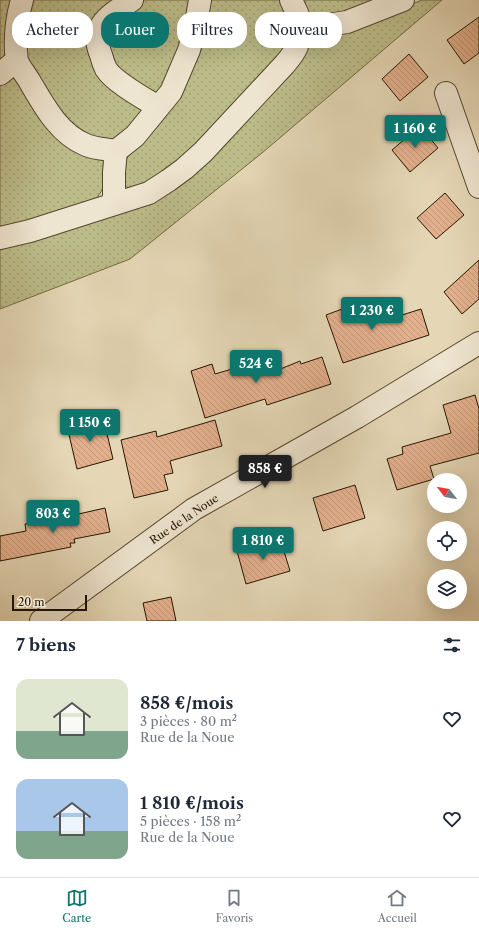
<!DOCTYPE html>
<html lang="fr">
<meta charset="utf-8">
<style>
:root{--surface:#fff;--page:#f2f2f3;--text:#1f2937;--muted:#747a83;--line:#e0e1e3;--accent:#0f766e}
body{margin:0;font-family:"Libre Caslon Text",serif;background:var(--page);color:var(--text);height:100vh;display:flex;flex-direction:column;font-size:15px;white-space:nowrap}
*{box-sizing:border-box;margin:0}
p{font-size:13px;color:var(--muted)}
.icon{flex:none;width:22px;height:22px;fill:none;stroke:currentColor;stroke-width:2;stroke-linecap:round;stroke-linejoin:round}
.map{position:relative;height:621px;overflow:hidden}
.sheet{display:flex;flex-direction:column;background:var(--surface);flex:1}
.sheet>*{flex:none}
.banner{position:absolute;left:12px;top:12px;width:455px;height:36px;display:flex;gap:8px}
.needle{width:26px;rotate:301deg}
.tools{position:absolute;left:427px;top:473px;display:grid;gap:8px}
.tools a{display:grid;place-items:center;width:40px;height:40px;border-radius:50%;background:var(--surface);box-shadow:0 4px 16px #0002;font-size:20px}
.scale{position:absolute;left:12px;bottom:10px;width:75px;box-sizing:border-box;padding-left:4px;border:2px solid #271600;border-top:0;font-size:11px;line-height:14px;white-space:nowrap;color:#271600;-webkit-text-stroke:3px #eee5d0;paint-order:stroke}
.price{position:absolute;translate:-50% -34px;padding:0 9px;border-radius:4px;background:var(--accent);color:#fff;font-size:13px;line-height:26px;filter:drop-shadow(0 1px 2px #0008)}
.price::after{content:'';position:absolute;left:50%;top:24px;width:12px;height:9px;margin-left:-6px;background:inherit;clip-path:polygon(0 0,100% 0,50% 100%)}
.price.current{background:#222;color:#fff}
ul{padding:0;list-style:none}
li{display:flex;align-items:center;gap:12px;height:100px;padding:0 16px}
li span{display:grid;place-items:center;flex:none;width:112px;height:80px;border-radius:12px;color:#555}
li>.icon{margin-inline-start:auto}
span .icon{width:48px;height:48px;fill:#fffc;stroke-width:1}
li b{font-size:17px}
h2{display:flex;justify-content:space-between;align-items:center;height:48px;padding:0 16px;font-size:17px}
.pill{padding:0 14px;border-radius:16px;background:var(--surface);box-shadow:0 4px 16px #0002;font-size:14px;line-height:36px}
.pill.current{background:var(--accent);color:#fff}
.tab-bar{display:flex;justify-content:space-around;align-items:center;height:56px;border-top:1px solid var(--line);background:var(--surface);font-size:11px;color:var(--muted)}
.tab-bar a{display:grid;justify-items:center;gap:2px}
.tab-bar .current{color:var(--accent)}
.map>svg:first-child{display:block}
</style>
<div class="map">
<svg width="479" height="621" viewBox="0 0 479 621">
<defs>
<pattern id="grass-dots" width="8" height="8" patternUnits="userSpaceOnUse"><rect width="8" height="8" fill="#bcbc89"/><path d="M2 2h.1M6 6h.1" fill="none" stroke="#a2a174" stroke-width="1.8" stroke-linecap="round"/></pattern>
<pattern id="building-back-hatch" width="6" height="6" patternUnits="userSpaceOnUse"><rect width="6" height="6" fill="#e3b08d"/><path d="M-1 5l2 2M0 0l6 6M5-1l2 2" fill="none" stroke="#c39778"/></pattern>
</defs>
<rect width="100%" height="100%" fill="#e5d7b6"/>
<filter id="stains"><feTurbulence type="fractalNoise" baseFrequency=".005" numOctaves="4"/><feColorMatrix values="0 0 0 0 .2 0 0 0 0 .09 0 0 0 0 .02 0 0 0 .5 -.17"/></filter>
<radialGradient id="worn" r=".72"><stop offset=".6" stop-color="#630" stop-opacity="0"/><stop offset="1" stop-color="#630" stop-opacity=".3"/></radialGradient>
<!-- grass -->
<path fill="url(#grass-dots)" stroke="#726944" d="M0 0H14L6 51 0 64Z
M30 0H119L89 38 147 108 114 143 100 141 69 125 24 58Z
M144 0H192L181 48 157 97 120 73 106 49 107 31 114 22Z
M208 0H284L293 17 288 49 197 146 145 186 130 189 125 185V162L130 153Z
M298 0H383L345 15 311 17Z
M422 0H442L262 153 130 259 0 309V246L152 200 307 32 349 29Z
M9 78 16 79 106 161C107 176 106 187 96 199L0 230V83Z"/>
<!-- building -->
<path fill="url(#building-back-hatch)" stroke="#271600" d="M479 17V53L464 64 447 40Z
M409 54 428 77 400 101 382 79Z
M420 126 438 148 410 172 392 150Z
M445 193 464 215 436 239 417 218Z
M479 260V299L462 314 444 292Z
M369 299 377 323 421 309 429 335 343 363 326 315Z
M322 357 331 384 267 405 265 399 205 418 191 371 212 364 215 374 249 364V366L270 360 273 372 300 361 301 364Z
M475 395 479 409V453L430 466 434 479 397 490 387 459 403 454 402 447 451 433 443 405Z
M103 417 113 459 77 469 67 426Z
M215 420 222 446 170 461 173 473 164 475 168 490 134 498 121 440 156 431 157 437Z
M355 485 365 518 323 531 313 498Z
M105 508 110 532 74 539 75 543H70L71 547 0 561V536L26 531 25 524 83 513Z
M280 538 290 571 246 584 237 551Z
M171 597 176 621H147L143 603Z"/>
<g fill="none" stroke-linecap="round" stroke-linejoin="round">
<!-- minor casing -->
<g stroke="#56462e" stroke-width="24">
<path id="minor" d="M22 0C17 17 15 34 16 52 17 54 16 58 17 61 20 68 26 75 30 82 44 106 59 134 86 145 96 149 106 149 116 151L135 136 171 92 189 50 196 23 200 0
M132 0C121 8 106 16 100 28 96 37 97 46 101 55 102 59 104 65 106 69 114 82 145 99 158 107
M291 0 298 15 300 24
M0 74 17 60
M446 93 479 187
M114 204V172L116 151
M0 238 30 231 149 193 169 180 184 169 203 152 285 64C297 50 300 44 300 24L327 25 347 22 403 0
M41 621 194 509 357 417 479 343"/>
</g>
<!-- minor -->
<use href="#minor" stroke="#eee5d0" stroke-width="22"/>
</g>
<g text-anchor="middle" stroke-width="3" stroke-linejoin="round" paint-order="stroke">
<!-- street labels -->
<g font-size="11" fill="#271600" stroke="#eee5d0">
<text transform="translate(184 519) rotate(-34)" y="4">Rue de la Noue</text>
</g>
</g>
<rect width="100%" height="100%" filter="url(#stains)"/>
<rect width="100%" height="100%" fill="url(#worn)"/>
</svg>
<div class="tools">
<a><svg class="needle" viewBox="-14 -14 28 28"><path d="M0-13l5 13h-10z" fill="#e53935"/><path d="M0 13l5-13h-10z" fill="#747a83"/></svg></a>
<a><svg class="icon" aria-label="locate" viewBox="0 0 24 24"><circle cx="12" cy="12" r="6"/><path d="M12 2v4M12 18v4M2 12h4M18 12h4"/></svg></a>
<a><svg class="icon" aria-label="layers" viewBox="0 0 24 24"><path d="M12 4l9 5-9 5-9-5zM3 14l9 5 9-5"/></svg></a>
</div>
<div class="scale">20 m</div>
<b class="price" style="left:415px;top:149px">1 160 €</b>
<b class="price" style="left:372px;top:331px">1 230 €</b>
<b class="price" style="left:256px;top:384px">524 €</b>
<b class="price" style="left:90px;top:443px">1 150 €</b>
<b class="price current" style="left:265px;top:489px">858 €</b>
<b class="price" style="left:53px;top:534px">803 €</b>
<b class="price" style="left:263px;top:561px">1 810 €</b>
<div class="banner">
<a class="pill">Acheter</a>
<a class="pill current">Louer</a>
<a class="pill">Filtres</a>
<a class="pill">Nouveau</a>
</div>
</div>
<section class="sheet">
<h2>7 biens<svg class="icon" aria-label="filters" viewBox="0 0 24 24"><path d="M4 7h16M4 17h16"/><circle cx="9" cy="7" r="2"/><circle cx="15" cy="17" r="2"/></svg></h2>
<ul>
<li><span style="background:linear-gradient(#dfe7d0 65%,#7fa58c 0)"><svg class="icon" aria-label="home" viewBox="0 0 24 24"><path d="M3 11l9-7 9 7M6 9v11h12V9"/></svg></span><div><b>858 €/mois</b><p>3 pièces · 80 m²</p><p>Rue de la Noue</p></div><svg class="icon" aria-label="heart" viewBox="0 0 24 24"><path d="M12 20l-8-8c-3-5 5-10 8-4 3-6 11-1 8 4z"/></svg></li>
<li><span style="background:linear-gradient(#a9c7e8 65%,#7fa58c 0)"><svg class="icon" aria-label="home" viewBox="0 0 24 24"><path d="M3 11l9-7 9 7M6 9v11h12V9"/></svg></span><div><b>1 810 €/mois</b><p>5 pièces · 158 m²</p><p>Rue de la Noue</p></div><svg class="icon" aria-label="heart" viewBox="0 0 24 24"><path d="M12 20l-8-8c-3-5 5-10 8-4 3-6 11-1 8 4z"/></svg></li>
</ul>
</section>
<nav class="tab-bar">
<a class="current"><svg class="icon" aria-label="map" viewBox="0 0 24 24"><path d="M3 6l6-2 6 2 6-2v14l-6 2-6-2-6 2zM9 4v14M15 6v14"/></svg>Carte</a>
<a><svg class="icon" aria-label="saved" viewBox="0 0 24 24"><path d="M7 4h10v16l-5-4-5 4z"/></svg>Favoris</a>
<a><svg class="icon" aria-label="home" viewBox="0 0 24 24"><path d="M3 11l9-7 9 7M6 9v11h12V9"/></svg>Accueil</a>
</nav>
